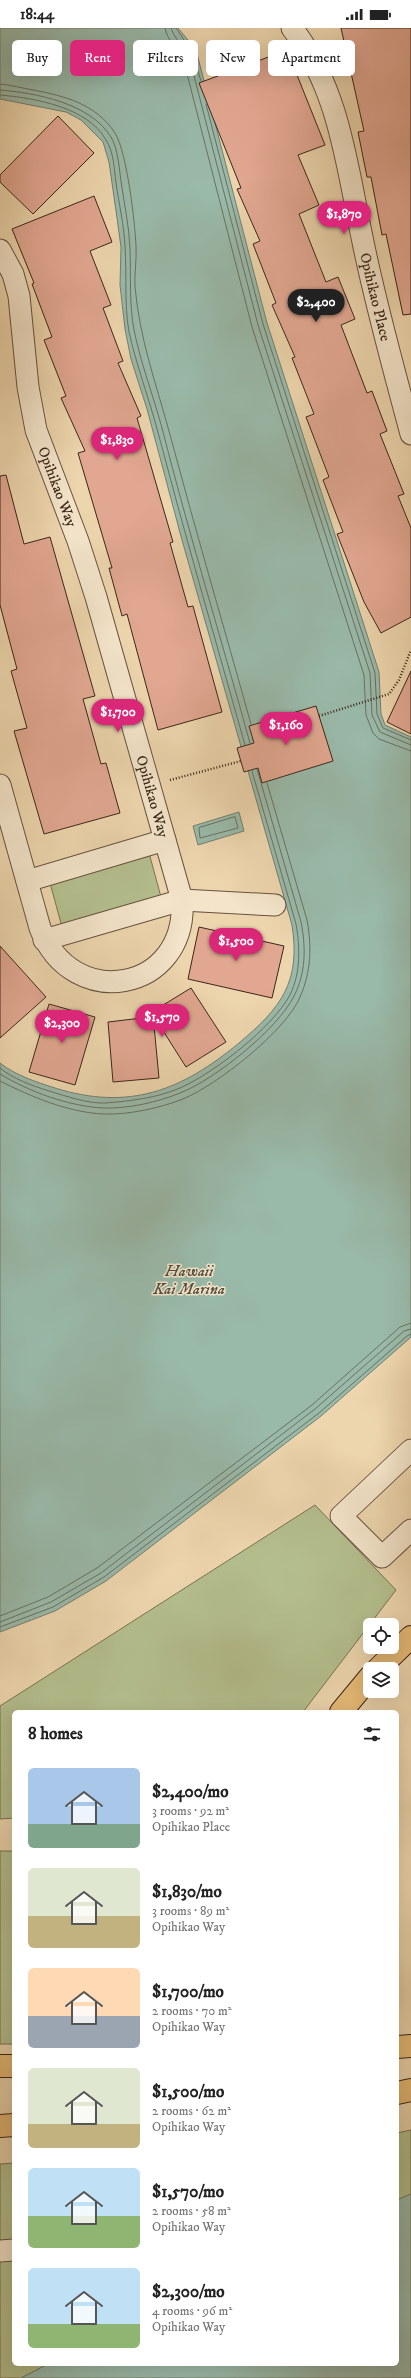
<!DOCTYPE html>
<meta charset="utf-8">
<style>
:root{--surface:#fff;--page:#f2f2f2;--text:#222;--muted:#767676;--accent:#db2777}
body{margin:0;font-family:"IM FELL DW Pica",serif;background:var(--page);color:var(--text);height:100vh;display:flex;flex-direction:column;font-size:15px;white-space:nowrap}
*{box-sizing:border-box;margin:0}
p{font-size:13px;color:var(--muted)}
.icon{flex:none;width:22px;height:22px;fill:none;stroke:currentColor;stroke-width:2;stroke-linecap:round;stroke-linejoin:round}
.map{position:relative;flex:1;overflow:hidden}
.sheet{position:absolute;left:12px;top:1682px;width:387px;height:656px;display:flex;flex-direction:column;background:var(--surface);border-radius:6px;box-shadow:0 4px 16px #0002}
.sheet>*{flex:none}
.hud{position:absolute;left:12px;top:12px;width:387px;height:36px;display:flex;gap:8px}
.fabs{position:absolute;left:363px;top:1590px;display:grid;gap:8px}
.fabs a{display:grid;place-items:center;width:36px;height:36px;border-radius:6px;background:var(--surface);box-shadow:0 4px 16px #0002;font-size:20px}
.price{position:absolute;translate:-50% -34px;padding:0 9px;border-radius:14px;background:var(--accent);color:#fff;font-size:13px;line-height:26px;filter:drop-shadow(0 1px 2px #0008)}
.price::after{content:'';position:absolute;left:50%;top:24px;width:12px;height:9px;margin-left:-6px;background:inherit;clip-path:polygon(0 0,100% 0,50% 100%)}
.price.on{background:#222;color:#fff}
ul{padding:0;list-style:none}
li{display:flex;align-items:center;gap:12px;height:100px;padding:0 16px}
li span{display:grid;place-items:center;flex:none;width:112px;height:80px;border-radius:6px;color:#555}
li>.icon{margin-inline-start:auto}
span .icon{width:48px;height:48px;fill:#fffc;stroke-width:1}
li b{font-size:17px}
h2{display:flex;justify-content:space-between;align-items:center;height:48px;padding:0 16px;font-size:17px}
.pill{padding:0 14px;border-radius:6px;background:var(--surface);box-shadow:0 4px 16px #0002;font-size:14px;line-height:36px}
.pill.on{background:var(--accent);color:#fff}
.status{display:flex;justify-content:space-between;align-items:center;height:28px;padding:0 20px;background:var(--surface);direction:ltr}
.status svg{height:11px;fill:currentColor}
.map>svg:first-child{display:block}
</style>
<div class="status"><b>18:44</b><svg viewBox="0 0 49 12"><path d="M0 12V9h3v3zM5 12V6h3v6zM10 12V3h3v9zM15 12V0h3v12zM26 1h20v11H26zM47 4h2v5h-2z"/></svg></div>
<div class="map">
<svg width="411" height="2350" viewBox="0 0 411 2350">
<rect width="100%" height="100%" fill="#edd5ad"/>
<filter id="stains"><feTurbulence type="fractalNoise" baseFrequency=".005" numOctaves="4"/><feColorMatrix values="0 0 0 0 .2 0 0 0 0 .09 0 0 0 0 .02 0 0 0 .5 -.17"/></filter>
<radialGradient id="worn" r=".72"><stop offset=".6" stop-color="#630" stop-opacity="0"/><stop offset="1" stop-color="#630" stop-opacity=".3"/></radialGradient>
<!-- green -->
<path fill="#b4be8d" stroke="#787254" d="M149 825 161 869 62 899 50 855Z
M315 1477 396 1562 303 1684H14V1790L0 1791V1678Z
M0 1823H14V2016H0Z
M411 2102V2166L397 2172V2105Z
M14 2135V2336H48L21 2350H0V2136Z"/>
<!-- water -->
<path fill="#99b9a9" stroke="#737f70" d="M0 0H178L196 22 267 295 379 644 381 686 385 697 411 709V1309L321 1388 106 1553 55 1583 0 1604V1035C15 1047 36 1054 55 1060 129 1083 181 1063 239 1015 281 980 301 954 292 897L182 512 147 381 131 331 125 301 120 257 121 219 117 190 109 134 103 114 81 92 66 84 0 71Z
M239 784 244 803 198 817 193 798Z
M411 2166V2350H21L48 2336H397V2172Z"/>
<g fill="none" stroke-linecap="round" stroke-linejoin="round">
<!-- shore -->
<path stroke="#6a7062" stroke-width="1" d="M165 0C166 11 181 25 185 38L252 299 364 647 366 687 373 705 379 711 411 723
M171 0C172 6 187 25 191 36L258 297 370 645 372 687 380 704 411 717
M176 0 192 24 201 53
M0 56C11 57 22 60 33 62 65 68 96 76 115 105 127 124 135 195 136 218 137 232 134 246 135 259 140 312 155 352 169 403 195 501 224 599 251 696
M0 62C36 65 90 75 111 109 118 121 119 139 121 153 124 175 129 197 130 220 131 247 129 275 134 302 141 336 153 367 162 400 189 506 221 610 250 715
M0 67C34 70 88 79 106 112 114 124 114 141 116 155 119 176 124 197 125 218 127 247 124 275 129 304 136 335 147 365 156 397 184 504 215 610 245 717
M206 76 263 296 375 645 377 686 383 700 411 712
M235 789 238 800 200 810 199 800Z
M0 1040C13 1051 33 1058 49 1063 66 1068 88 1076 106 1075 130 1073 157 1070 180 1060 214 1045 272 1000 290 967 301 944 300 919 296 896L252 743
M0 1046C30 1064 68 1078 103 1080 128 1081 158 1074 180 1065 214 1052 278 1001 294 968 306 945 306 919 301 894L257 741
M0 1053C32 1069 67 1084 103 1086 129 1087 160 1080 183 1071 217 1057 286 1003 300 969 311 944 312 919 307 892L267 755
M0 1588 48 1569 97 1540 312 1377 400 1299 411 1295
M0 1594 51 1574 101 1545 315 1381 404 1303 411 1301
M0 1599 53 1579 104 1549 319 1385 407 1308 411 1306"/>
</g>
<!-- building -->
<path fill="#e1a791" stroke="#3b271a" d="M341 0H411V286L403 287 386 206 382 207 371 149H367L358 104 364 103Z
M287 22 325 117 298 127 319 177 299 186 326 254 338 249 355 291 341 297 367 365 372 363 387 403 380 406 404 466 398 468 411 500V589L381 605 364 574 337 506 343 504 323 452 329 449 306 389 314 386 292 330 295 329 272 277 276 275 253 216 260 213 237 161 241 160 199 55Z
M58 88 94 125 33 186 0 154V147Z
M94 168 112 214 90 223 111 277 103 280 123 333 118 335 141 388 137 390 173 514 170 515 188 579 193 578 222 684 158 702 127 586 122 588 109 540H112L78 425 85 423 61 370 66 368 44 312 52 309 32 256 34 255 12 201Z
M6 447 24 516 50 509 95 668 83 671 101 736 106 735 120 785 44 806 14 703 27 700 11 643 17 641 0 577V448Z
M411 643V706L387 694Z
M316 678 333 733 262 755 258 740 244 744 237 720 254 715 249 698Z
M199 899 284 918 272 970 188 951Z
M0 918 46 969 0 1010Z
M191 960 226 1014 186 1039 153 987 159 1050 113 1054 108 994 142 990Z
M49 976 95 989 75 1057 29 1044Z"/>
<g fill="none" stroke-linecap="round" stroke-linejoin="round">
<!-- minor casing -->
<g stroke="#68523f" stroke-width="23">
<g id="minor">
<path id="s1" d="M292 0C340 62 347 140 363 214 376 278 394 342 411 406"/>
<path id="s2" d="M0 222 13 246 19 268 28 359 36 402 78 513 96 569 182 872C188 964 72 985 40 900L0 757"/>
<path d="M27 853 165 812"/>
<path d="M44 912 182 872 275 877"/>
<path d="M411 1422 341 1488 382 1529 411 1502"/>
<path d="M0 2223 14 2222"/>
</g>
</g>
<!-- major casing -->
<g stroke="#3b271a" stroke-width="24">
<path id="major" d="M378 1641 411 1609
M341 1684 370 1649
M397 2019 411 2018
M397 2065 411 2062"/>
</g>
<!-- highway casing -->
<g stroke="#3b271a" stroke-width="24">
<path id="highway" d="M0 2038H14
M0 2098 14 2097"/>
</g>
<!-- path -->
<path stroke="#3b271a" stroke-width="2.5" stroke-dasharray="1 2" stroke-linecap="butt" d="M319 688 389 666 399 652 411 622
M170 752 241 733"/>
<!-- minor -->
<use href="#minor" stroke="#f3e4ca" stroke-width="21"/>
<!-- major -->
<use href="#major" stroke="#e6ba76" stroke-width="22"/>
<!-- highway -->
<use href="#highway" stroke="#e6ba76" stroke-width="22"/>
</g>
<g text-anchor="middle" stroke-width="3" stroke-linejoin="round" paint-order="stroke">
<!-- street labels -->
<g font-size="15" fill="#3b271a" stroke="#f3e4ca">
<text dy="5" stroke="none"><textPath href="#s1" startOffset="284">Opihikao Place</textPath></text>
<text dy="5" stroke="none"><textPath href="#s2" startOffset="246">Opihikao Way</textPath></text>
<text dy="5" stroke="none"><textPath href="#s2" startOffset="570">Opihikao Way</textPath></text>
</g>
<!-- water labels -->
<g font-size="16" font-style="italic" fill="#524c3e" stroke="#f3e4ca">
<text x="189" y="1248">Hawaii<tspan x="189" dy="18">Kai Marina</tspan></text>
</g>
</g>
<rect width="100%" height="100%" filter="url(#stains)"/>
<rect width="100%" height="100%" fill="url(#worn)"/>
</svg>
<div class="fabs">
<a><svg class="icon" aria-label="locate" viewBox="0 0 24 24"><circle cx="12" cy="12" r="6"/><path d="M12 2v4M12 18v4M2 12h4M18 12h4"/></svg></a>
<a><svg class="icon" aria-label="layers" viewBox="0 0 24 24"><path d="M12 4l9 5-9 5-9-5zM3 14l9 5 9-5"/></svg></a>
</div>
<b class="price" style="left:344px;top:207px">$1,870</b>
<b class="price on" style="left:316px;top:295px">$2,400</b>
<b class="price" style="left:117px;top:433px">$1,830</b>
<b class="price" style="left:118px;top:705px">$1,700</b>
<b class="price" style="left:286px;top:718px">$1,160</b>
<b class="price" style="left:236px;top:934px">$1,500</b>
<b class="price" style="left:162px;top:1010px">$1,570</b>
<b class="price" style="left:62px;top:1016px">$2,300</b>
<div class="hud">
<a class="pill">Buy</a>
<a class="pill on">Rent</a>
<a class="pill">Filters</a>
<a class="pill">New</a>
<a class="pill">Apartment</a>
</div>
<section class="sheet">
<h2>8 homes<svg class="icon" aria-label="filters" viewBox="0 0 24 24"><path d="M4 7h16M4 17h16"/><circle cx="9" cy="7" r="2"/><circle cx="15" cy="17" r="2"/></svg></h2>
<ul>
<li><span style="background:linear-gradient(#a9c7e8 70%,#7fa58c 0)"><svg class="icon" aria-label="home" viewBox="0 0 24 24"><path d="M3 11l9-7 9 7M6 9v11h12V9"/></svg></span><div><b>$2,400/mo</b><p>3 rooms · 92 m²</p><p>Opihikao Place</p></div></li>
<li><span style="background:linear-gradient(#dfe7d0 60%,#c2b280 0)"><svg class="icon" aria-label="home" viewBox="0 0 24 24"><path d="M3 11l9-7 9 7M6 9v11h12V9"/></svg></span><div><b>$1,830/mo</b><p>3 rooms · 89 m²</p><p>Opihikao Way</p></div></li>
<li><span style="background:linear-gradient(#ffd9b3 60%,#9aa5b1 0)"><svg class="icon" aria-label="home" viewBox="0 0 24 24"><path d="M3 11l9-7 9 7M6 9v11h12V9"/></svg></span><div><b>$1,700/mo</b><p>2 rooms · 70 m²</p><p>Opihikao Way</p></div></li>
<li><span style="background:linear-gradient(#dfe7d0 70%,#c2b280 0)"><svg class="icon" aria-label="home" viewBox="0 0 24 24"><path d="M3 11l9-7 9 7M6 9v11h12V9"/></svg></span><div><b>$1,500/mo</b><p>2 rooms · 62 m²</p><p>Opihikao Way</p></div></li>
<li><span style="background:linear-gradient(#bfe0f5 60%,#8fb573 0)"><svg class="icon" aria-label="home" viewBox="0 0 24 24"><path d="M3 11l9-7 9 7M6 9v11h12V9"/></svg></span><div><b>$1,570/mo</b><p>2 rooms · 58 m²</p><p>Opihikao Way</p></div></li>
<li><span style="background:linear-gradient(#bfe0f5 70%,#8fb573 0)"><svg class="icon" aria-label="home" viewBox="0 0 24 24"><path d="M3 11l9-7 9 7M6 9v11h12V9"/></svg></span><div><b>$2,300/mo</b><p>4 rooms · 96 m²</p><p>Opihikao Way</p></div></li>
</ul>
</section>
</div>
